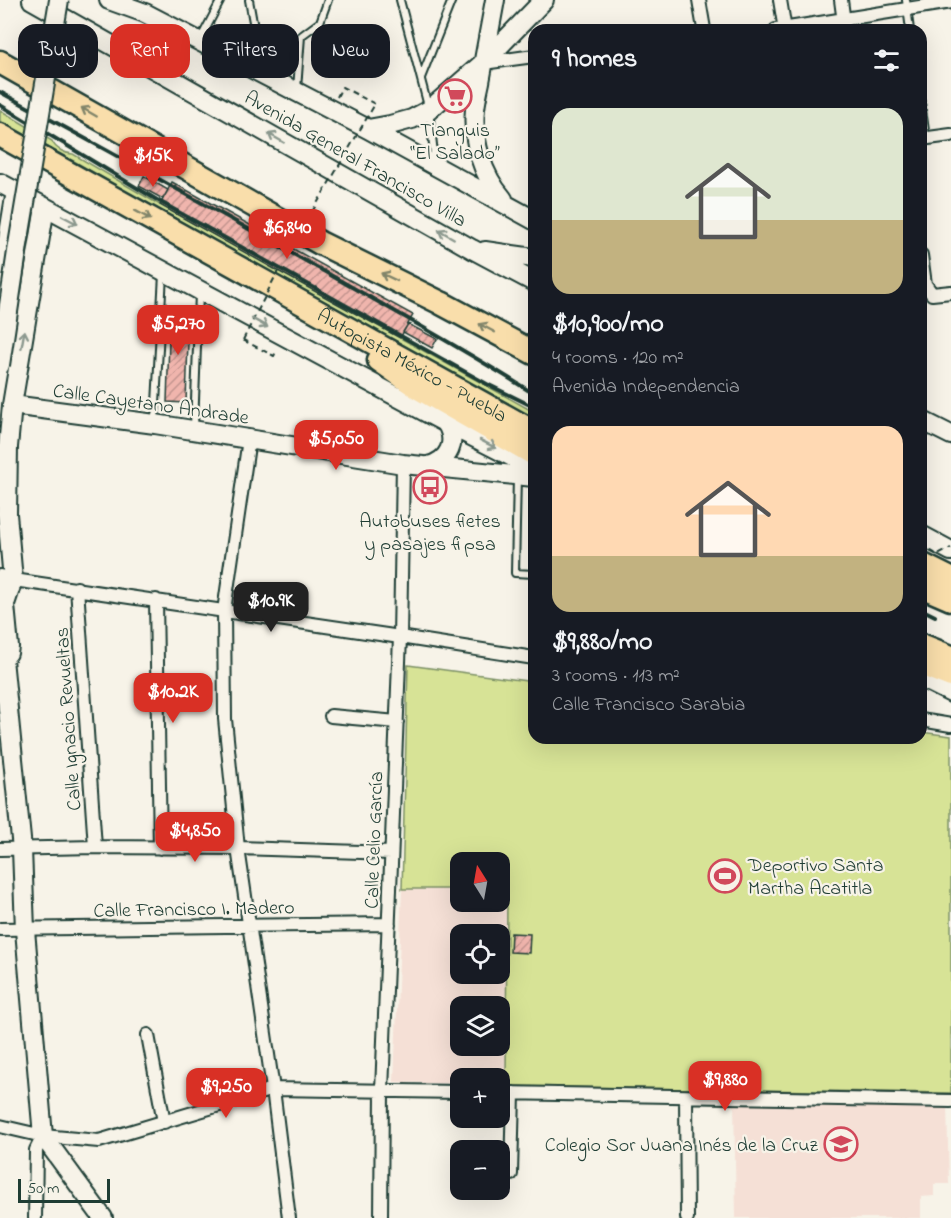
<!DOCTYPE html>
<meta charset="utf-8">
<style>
:root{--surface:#171b24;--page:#242831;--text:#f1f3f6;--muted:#9ea1a6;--accent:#d93025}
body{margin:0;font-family:"Indie Flower",sans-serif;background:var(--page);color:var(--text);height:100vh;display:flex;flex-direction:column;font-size:22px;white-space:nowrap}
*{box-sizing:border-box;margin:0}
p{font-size:20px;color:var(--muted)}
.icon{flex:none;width:33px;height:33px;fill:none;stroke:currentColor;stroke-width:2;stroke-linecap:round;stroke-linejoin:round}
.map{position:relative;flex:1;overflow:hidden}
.sheet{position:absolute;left:528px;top:24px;width:399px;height:720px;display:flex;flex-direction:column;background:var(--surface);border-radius:18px;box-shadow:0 6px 24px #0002}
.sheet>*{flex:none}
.guide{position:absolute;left:18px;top:24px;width:420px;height:54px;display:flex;gap:12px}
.needle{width:39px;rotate:349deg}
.fabs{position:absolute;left:450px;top:852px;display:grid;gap:12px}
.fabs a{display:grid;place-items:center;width:60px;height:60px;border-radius:12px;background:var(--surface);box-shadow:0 6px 24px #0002;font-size:30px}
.scale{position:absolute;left:18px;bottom:15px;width:92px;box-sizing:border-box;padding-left:6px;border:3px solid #1f3d34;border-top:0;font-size:16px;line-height:21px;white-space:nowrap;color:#1f3d34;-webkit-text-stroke:4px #f7f3e8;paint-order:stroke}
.price{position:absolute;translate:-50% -51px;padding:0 14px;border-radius:12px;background:var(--accent);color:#fff;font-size:20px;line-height:39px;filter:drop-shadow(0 2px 3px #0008)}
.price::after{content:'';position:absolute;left:50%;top:36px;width:18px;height:14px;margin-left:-9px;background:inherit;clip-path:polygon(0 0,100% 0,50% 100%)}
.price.on{background:#222;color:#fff}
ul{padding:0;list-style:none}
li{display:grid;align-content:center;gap:12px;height:318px;padding:0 24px}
li span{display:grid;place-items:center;height:186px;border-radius:18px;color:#555}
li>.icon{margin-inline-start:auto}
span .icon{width:108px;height:108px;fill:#fffc;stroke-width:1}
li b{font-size:26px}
h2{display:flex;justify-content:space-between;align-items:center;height:72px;padding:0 24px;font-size:26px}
.tag{padding:0 21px;border-radius:18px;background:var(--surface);box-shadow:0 6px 24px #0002;font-size:21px;line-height:54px}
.tag.on{background:var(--accent);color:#fff}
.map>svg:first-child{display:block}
</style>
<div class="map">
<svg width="951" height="1218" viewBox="0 0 951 1218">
<defs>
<pattern id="building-hatch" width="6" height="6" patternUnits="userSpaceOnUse" patternTransform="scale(1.5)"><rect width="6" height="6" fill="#f0b5ad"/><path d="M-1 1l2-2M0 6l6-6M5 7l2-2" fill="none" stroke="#c2948e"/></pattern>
</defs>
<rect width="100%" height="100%" fill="#f7f3e8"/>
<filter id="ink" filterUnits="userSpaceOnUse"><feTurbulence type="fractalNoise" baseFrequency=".0167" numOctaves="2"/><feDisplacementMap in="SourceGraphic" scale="12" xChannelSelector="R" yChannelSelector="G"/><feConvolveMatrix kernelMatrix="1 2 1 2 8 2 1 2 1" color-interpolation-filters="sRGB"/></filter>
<g filter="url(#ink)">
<!-- built -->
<path fill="#f5e0d6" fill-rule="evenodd" d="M402 889H460V902H500V890H507L506 1086H500V1078H460V1084L394 1082ZM460 934H500V974H460ZM460 1006H500V1046H460Z
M734 1101 947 1105 949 1184H934V1196L921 1197V1218H736Z"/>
<!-- green -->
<path fill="#d7e396" stroke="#7b9065" stroke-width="1.5" d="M0 110 52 141C55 149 66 154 73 154L160 205 534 412V422L158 210 79 164 0 121Z
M408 665 534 682V738H921V732L951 736V1093L506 1086 507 890H500V862H460V889H402Z"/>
<!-- building -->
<path fill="url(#building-hatch)" stroke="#1f3d34" stroke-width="1.5" d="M144 176 168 190 163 199 139 186Z
M172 182 413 315 400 338 278 271 160 205Z
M170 310H189L186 403 167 402Z
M408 324 437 339 432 348 403 332Z
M511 933 530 934 529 953 510 952Z"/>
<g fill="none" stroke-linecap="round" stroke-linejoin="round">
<!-- lane casing -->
<g stroke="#1f3d34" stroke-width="10">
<path id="lane" d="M400 0 429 110 435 162
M906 0 910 30
M255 33 280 36 284 58 299 61
M200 40 221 0
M242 62 255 33 249 0
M421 78 452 0
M297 89 301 36 320 22 328 0
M921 102 926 138
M155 422 163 274
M194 427 199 293
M517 476 515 573 534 574"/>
</g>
<!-- street casing -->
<g stroke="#1f3d34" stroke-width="16">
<path id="street" d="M699 0 704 29
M780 0 785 30
M841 0 845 30
M776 30 951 2
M483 63 534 56
M921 139 951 135
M921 255 925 284 932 294 951 292
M249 439 224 611 225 719 238 848 273 1089 289 1218
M7 579 400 637 534 658
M77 588 95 847
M156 600 160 848
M331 716 397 722
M921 720 951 725
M0 849 95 847 238 848 391 853
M0 929 389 924
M148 1035 164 1122
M500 1093 951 1101
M686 1097 687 1218
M0 1126 43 1136 99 1141 273 1089 460 1092
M511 1174 513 1093
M35 1218 36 1150 43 1136
M381 1218 382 1091 400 637 403 464"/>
</g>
<!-- secondary casing -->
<g stroke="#1f3d34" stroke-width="22">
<path id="secondary" d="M32 0 472 249 534 282
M109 0 145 13 368 129 534 220
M495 0C490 27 485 55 480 82 478 91 476 100 475 109 472 141 482 175 503 199
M368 129 390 125 412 119 429 110 483 63 544 0
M0 183 446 423 534 468
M485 251 534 258
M0 288 16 191
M12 405 155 424 403 464 534 477
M921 420 951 435
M428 466C449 461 458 442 446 423
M921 535 951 551
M0 579 5 605 9 647 8 653 3 659 22 849 25 930 43 1136 103 1218
M6 601 13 580 7 514 8 447 12 405 45 207
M921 678 951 693"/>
</g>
<!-- highway casing -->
<g stroke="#1f3d34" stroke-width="27">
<g id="highway">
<path d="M0 62 320 243 441 303 534 353"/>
<path id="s1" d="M0 135 534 432"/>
<path d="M379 360 420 389 534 454"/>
<path d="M921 564 951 579"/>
<path d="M921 586 951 599"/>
<path d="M921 645 951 657"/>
<path d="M921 664 951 676"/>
</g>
</g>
<!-- path -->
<path stroke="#1f3d34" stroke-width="2" stroke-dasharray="6 4.5" stroke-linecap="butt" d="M337 97 342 87 375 104
M243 340 274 356 277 350"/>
<!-- lane -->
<use href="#lane" stroke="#f7f3e8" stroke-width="6"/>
<!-- street -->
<use href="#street" stroke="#f7f3e8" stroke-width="12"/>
<!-- secondary -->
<use href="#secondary" stroke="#f7f3e8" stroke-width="18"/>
<!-- highway -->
<use href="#highway" stroke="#f9deab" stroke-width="22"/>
<!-- rail -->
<path stroke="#1f3d34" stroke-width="4" d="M0 92C112 153 223 214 334 277 401 315 469 352 534 394
M0 105 157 200 487 384 534 407
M921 609 935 616"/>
<!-- secondary-bridge casing -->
<g stroke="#1f3d34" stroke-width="22" stroke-linecap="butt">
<path id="secondary-bridge" d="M0 365 18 245 59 0"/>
</g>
<!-- path-bridge -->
<path stroke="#1f3d34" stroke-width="2" stroke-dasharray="6 4.5" stroke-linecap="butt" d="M291 248 375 104
M243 340 278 271
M921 545 938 555 951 548"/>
<!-- secondary-bridge -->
<use href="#secondary-bridge" stroke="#f7f3e8" stroke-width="18"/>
</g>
<!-- one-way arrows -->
<defs><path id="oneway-shaft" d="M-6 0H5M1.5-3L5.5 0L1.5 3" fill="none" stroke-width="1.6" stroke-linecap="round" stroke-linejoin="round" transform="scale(1.5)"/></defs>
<g stroke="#81856a">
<use href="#oneway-shaft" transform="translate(89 112) rotate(-150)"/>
<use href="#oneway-shaft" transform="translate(143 215) rotate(29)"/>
<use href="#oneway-shaft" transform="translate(389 277) rotate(-154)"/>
<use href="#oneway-shaft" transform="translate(487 328) rotate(-152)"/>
</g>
<g stroke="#8b988e">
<use href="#oneway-shaft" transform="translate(276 138) rotate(-150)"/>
<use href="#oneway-shaft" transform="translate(70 220) rotate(28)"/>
<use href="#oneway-shaft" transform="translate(446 234) rotate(-150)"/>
<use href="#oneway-shaft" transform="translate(260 323) rotate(29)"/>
<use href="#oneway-shaft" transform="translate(23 339) rotate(-80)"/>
<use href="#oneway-shaft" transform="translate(488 444) rotate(27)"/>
</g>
</g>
<!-- icons -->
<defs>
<g id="supermarket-ring" transform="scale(1.725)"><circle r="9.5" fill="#f7f3e8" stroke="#d1495b" stroke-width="1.5"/><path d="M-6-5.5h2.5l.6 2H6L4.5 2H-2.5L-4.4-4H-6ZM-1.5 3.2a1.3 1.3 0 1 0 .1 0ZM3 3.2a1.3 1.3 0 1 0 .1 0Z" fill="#d1495b"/></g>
<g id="bus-ring" transform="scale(1.725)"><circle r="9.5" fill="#f7f3e8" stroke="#d1495b" stroke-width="1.5"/><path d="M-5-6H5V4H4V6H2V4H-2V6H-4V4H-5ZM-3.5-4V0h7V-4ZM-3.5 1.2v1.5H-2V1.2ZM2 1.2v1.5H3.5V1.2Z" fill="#d1495b"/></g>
<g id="stadium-ring" transform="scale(1.725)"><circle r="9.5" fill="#f7f3e8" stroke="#d1495b" stroke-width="1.5"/><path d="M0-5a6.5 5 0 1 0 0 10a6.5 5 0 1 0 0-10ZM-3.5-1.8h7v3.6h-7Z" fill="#d1495b"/></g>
<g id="school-ring" transform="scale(1.725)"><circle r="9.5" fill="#f7f3e8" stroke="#d1495b" stroke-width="1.5"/><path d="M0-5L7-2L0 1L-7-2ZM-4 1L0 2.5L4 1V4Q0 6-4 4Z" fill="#d1495b"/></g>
</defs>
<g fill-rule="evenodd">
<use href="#supermarket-ring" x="455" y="96"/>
<use href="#bus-ring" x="430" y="487"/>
<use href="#stadium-ring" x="725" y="876"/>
<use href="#school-ring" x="841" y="1144"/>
</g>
<g text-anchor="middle" stroke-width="4.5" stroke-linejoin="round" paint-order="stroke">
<!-- poi labels -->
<g font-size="20" fill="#1f3d34" stroke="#f7f3e8">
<text x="455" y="136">Tianguis<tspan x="455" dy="23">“El Salado”</tspan></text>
<text x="430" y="527">Autobuses fletes<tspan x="430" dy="23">y pasajes fipsa</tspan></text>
<text x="748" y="871" text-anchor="start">Deportivo Santa<tspan x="748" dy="23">Martha Acatitla</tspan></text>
<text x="818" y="1151" text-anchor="end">Colegio Sor Juana Inés de la Cruz</text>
</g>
<!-- street labels -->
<g font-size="20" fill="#1f3d34" stroke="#f7f3e8">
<text transform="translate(356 158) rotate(30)" y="7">Avenida General Francisco Villa</text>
<text dy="7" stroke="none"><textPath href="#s1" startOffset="472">Autopista México - Puebla</textPath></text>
<text transform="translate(151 403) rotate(8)" y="7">Calle Cayetano Andrade</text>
<text transform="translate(67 719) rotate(-94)" y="7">Calle Ignacio Revueltas</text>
<text transform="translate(373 840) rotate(-88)" y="7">Calle Celio García</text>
<text transform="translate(194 908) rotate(-1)" y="7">Calle Francisco I. Madero</text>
</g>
</g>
</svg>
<div class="fabs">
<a><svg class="needle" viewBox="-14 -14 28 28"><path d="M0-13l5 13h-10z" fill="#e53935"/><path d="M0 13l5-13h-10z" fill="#9ea1a6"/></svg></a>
<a><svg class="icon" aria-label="locate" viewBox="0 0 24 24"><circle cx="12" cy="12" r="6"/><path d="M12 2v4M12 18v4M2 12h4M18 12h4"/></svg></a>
<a><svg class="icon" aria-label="layers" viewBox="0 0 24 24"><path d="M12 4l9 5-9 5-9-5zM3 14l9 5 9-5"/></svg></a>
<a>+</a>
<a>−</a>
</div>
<div class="scale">50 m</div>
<b class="price" style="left:153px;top:188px">$15K</b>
<b class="price" style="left:287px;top:260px">$6,840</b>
<b class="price" style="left:178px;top:356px">$5,270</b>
<b class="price" style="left:336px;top:471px">$5,050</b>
<b class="price on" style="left:271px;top:633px">$10.9K</b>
<b class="price" style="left:173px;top:724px">$10.2K</b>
<b class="price" style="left:195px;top:863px">$4,850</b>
<b class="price" style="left:725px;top:1112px">$9,880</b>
<b class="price" style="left:226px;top:1119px">$9,250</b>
<div class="guide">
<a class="tag">Buy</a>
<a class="tag on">Rent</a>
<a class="tag">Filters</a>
<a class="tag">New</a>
</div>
<section class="sheet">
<h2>9 homes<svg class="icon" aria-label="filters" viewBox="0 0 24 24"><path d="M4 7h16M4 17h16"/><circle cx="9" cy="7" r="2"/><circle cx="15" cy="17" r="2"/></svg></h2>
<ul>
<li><span style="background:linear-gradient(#dfe7d0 60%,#c2b280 0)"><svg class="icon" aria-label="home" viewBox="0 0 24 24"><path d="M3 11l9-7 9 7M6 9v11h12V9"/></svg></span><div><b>$10,900/mo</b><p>4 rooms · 120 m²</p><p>Avenida Independencia</p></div></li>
<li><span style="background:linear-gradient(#ffd9b3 70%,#c2b280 0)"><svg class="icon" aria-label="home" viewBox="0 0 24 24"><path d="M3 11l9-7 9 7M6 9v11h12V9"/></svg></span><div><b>$9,880/mo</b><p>3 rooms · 113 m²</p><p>Calle Francisco Sarabia</p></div></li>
</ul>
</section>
</div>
